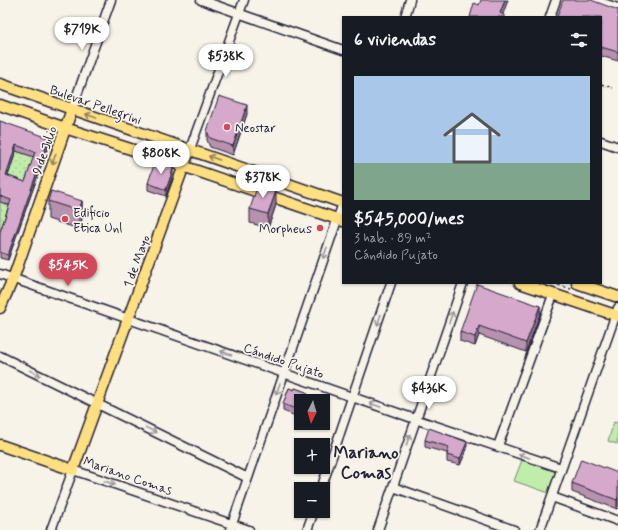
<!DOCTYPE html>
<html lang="es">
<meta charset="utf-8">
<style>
:root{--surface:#171b24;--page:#242831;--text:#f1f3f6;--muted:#9ea1a6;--line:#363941;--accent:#d1495b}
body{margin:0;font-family:Mynerve,sans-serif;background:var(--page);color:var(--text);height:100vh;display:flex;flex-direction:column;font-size:15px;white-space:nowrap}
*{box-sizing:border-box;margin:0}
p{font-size:13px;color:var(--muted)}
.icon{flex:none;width:22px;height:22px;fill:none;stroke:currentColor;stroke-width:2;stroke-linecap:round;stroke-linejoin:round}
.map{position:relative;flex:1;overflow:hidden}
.panel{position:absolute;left:342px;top:16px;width:260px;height:268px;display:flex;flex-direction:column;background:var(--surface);border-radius:0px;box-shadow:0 1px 3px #0004}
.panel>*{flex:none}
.needle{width:26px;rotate:185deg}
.buttons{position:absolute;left:294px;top:394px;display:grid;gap:8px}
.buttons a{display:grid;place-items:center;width:36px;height:36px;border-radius:0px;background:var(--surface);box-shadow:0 1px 3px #0004;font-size:20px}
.price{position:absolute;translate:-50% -34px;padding:0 9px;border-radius:14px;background:#fff;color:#222;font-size:13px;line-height:26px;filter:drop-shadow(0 1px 2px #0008)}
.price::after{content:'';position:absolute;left:50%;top:24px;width:12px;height:9px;margin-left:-6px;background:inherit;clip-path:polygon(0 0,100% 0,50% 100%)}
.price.active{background:var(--accent);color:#fff}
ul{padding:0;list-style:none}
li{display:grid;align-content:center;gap:8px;height:212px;padding:0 12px}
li+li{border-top:1px solid var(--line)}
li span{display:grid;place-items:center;height:124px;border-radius:0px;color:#555}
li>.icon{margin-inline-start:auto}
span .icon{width:72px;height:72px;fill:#fffc;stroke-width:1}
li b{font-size:17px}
h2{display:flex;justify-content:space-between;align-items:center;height:48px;padding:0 12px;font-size:17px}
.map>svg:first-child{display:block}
</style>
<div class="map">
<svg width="618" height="530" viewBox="0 0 618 530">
<defs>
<pattern id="garden-dots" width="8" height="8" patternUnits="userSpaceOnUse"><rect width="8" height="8" fill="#c1edaa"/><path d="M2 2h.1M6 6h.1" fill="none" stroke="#a6cb93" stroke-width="1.8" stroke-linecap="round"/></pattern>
</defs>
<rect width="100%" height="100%" fill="#f7f3e8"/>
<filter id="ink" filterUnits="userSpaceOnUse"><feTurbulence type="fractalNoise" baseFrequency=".025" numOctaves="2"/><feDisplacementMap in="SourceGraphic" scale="8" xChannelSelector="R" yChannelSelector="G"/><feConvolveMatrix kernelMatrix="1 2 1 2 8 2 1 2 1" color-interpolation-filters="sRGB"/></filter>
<g filter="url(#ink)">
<!-- green -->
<path fill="#c1edaa" stroke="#728872" d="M614 422 618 423 617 444 608 441Z
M522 460 556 472 549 493 514 481Z"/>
<!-- garden -->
<path fill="url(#garden-dots)" stroke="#728872" d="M16 151 35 157 25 187 6 181Z
M0 202 11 205 0 238Z"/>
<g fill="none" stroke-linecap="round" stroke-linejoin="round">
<!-- minor casing -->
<g stroke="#22223b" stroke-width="11">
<path id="minor" d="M201 0 343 50
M594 0 618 8
M405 17 410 0
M550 17 556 0
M72 109 111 0
M601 141 618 147
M190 149 244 0
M0 274 415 419 561 468
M0 356 248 478
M498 446 553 295
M393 487 514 530
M321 489 391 283
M552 497 618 521
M51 530 73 470 249 530
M230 530 343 203
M307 530 314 511
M378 530 463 283
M540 530 618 308"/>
</g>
<!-- major casing -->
<g stroke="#22223b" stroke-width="13">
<path id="major" d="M0 84 343 203
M0 105 65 128 171 162 343 221
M520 283 618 316
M577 283 618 297
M0 308 13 279 72 109
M0 445 73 470 190 149"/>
</g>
<!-- path -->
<path stroke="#22223b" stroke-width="1.5" stroke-dasharray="3 3" stroke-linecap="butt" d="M601 84 613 88
M552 283 571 289"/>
<!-- minor -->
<use href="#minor" stroke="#f7f3e8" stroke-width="8"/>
<!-- major -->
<use href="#major" stroke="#ffdf80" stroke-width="10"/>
</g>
<!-- wall -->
<path fill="#b891af" stroke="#22223b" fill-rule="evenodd" d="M618 10V61L601 56V17Z
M247 114 233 155 210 147 207 140V131Z
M0 121 49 144 8 260 0 258V232L9 205 0 202ZM16 151 34 157 25 182 8 176Z
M173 175 166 196 148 190V183Z
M48 201H82V219L79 229 48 219Z
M276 205 268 228 250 223V209Z
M540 306V314L526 352 479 335 475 346 460 341V332Z
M289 388 294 390 295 388 306 392 308 395V401H301V418L283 411V404Z
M425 440 467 449 460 465 447 462V453L425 447Z
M618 473V506L617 509 572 492V483Z"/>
<!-- shaded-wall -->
<path fill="#96768f" stroke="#22223b" d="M505 0H508L502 17 500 13Z
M247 105V114L233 155V146Z
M49 138V144L8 260V255Z
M16 145V151L6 181V175Z
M173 169V175L166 196V190Z
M276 191V205L268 228V214Z
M82 201V219L79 229V211Z
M540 306V314L526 352V343Z
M479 326V335L475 346V337Z
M308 395V401H305Z
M467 442V449L460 465V459Z
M618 497V506L617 509V500Z"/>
<!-- building -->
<path fill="#d6a9cc" stroke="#22223b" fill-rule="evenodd" d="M481 0H505L500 13 504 15V17H470L474 3 479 5Z
M563 0H591L618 10V52L601 47V17H557Z
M219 96 247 105 233 146 210 138 207 131Z
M0 121 49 138 8 255 0 252V232L11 200 0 196ZM16 145 35 152 25 182 6 175Z
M156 159 172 165 173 169 166 190 148 183Z
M258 184 276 191 268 214 250 209Z
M51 191 82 201 79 211 48 201Z
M477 284 540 306 526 343 479 326 475 337 460 332Z
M289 388 294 390 295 388 306 392 308 395 305 401H301V411L283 404Z
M429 428 467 442 460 459 447 455 449 447 425 440Z
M581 459 618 473V497L617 500 572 483Z"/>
<!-- one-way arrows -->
<defs><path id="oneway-shaft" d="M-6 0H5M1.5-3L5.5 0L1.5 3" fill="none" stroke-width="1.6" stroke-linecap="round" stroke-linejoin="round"/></defs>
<g stroke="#90805e">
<use href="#oneway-shaft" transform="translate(91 116) rotate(-160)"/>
<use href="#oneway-shaft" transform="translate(214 158) rotate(-161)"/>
<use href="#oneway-shaft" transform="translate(54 159) rotate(109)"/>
</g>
<g stroke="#97959a">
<use href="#oneway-shaft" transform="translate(325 253) rotate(109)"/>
<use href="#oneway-shaft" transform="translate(451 317) rotate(-71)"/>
<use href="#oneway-shaft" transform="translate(379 320) rotate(109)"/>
<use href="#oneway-shaft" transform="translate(226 353) rotate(-161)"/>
<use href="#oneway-shaft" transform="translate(35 373) rotate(26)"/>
<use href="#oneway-shaft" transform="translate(278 389) rotate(109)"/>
<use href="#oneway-shaft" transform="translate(375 405) rotate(-160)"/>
<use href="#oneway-shaft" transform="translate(151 430) rotate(26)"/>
<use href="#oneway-shaft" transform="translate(408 440) rotate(-72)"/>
<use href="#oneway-shaft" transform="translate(524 456) rotate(-161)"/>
<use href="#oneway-shaft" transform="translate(110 483) rotate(19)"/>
</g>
</g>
<!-- markers -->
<g fill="#d1495b" stroke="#f7f3e8" stroke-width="1.5">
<circle cx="227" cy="127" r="4"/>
<circle cx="65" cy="219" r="4"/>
<circle cx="320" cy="228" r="4"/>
</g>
<g text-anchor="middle" stroke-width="3.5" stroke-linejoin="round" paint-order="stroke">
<!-- street labels -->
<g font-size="13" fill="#22223b" stroke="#f7f3e8">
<text transform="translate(96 104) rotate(19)" y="5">Bulevar Pellegrini</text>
<text transform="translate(44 150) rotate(-71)" y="5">9 de Julio</text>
<text transform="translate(136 261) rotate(-70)" y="5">1 de Mayo</text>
<text transform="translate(284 360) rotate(19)" y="5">Cándido Pujato</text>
<text transform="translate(128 475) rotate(19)" y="5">Mariano Comas</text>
</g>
<!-- poi labels -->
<g font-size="13" fill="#22223b" stroke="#f7f3e8" text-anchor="start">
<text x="235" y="132">Neostar</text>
<text x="73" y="217">Edificio<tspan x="73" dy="15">Etica Unl</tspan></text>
<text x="312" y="233" text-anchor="end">Morpheus</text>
</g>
<!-- district labels -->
<g font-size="17" font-weight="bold" fill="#22223b" stroke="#f7f3e8">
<text x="366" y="458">Mariano<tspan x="366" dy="20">Comas</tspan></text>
</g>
</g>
</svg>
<div class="buttons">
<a><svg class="needle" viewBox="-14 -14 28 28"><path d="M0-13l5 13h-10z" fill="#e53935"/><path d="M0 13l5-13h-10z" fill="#9ea1a6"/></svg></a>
<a>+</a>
<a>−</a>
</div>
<b class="price" style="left:82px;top:51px">$719K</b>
<b class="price" style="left:226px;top:78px">$538K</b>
<b class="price" style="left:161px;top:175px">$808K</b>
<b class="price" style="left:263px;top:199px">$378K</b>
<b class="price active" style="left:68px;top:287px">$545K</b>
<b class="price" style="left:429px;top:410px">$436K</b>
<section class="panel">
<h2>6 viviendas<svg class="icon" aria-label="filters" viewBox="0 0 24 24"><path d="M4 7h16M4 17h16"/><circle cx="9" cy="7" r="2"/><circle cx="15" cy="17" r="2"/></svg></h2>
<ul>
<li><span style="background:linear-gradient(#a9c7e8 70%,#7fa58c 0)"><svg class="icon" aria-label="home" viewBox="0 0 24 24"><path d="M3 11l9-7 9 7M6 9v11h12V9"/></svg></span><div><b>$545,000/mes</b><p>3 hab. · 89 m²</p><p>Cándido Pujato</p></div></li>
</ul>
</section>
</div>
